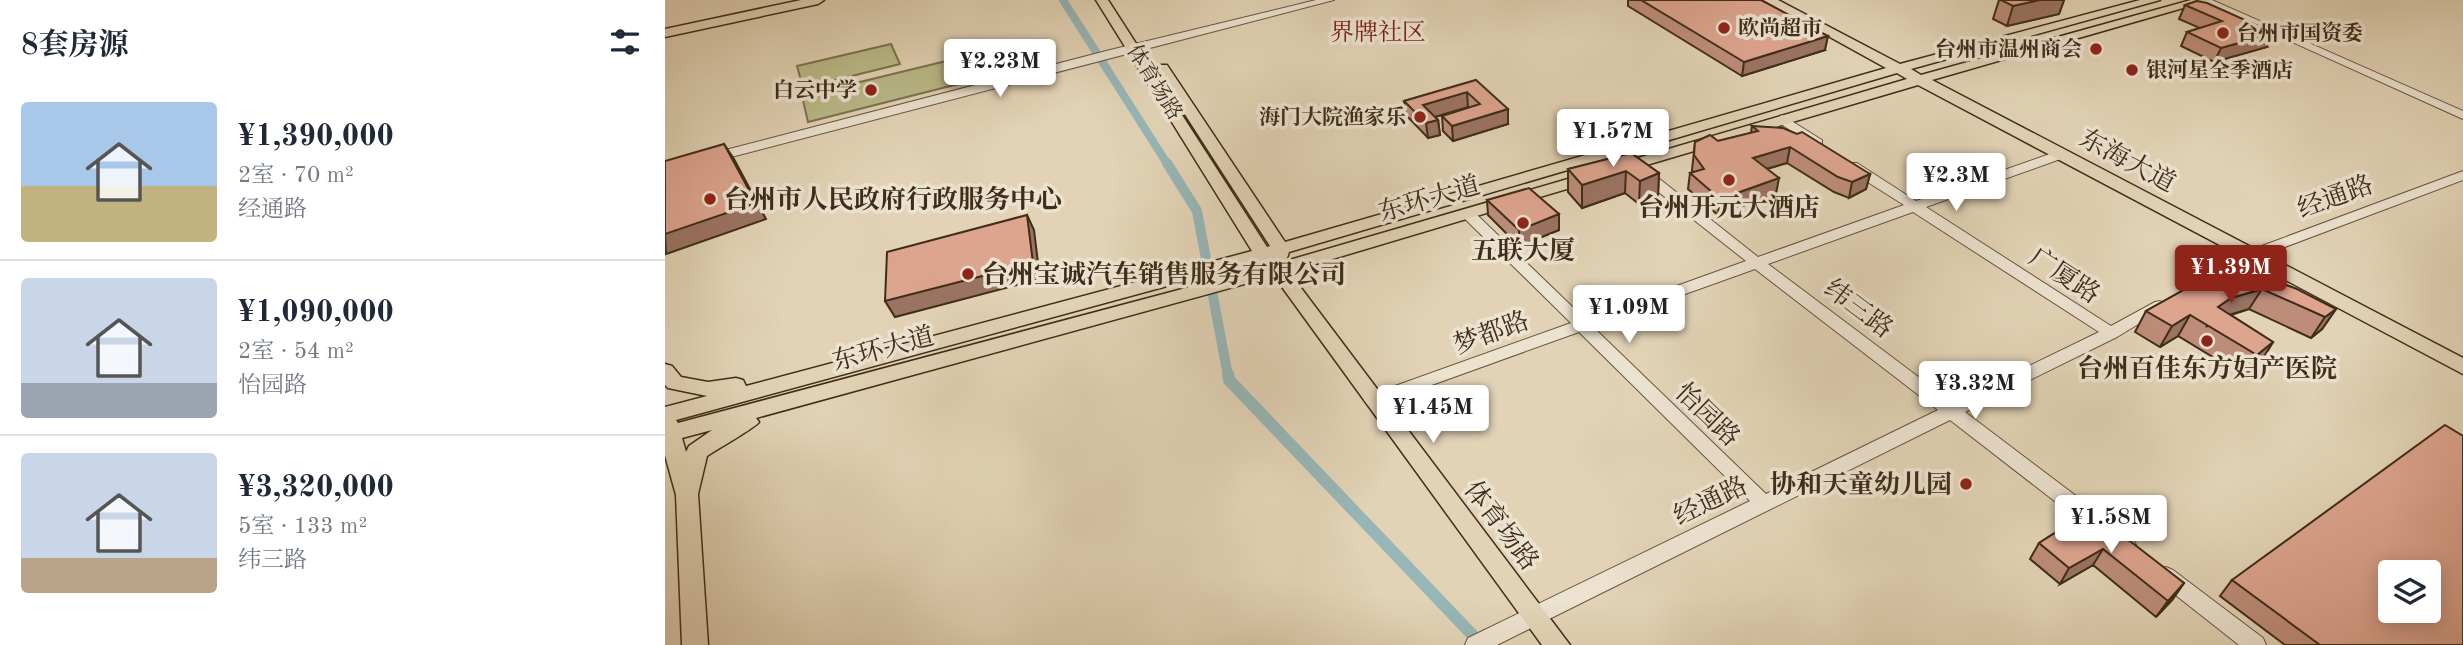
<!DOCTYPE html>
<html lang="zh">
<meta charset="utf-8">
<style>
:root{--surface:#fff;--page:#f6f6f7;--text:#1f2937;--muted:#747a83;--line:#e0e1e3;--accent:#8f2418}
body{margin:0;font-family:"Old Standard TT","Noto Serif SC",serif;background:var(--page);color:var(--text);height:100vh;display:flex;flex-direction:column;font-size:26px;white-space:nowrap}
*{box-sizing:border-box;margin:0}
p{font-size:23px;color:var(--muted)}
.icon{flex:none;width:38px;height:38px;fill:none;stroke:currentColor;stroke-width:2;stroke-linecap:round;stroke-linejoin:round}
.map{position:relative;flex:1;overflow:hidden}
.panel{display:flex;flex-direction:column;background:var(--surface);width:665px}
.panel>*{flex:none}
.fabs{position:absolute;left:1713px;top:560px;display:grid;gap:14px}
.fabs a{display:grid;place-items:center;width:63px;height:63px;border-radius:7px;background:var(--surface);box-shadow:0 4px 18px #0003;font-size:35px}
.price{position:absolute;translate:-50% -60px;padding:0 16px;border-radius:7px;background:#fff;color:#222;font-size:23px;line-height:46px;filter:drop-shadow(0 2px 4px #0008)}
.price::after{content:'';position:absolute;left:50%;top:42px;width:21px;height:16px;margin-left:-10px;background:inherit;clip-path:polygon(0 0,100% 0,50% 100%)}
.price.current{background:var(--accent);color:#fff}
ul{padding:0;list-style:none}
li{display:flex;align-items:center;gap:21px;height:175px;padding:0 21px}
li+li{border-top:2px solid var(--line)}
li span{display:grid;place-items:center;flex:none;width:196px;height:140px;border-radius:7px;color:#555}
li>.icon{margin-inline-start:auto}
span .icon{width:84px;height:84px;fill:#fffc;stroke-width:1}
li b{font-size:30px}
h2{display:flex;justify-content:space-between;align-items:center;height:84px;padding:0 21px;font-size:30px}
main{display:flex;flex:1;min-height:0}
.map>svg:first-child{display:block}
</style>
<main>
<section class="panel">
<h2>8套房源<svg class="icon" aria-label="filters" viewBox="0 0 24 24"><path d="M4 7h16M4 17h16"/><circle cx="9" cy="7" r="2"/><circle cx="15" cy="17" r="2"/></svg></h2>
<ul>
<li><span style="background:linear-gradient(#a9c7e8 60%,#c2b280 0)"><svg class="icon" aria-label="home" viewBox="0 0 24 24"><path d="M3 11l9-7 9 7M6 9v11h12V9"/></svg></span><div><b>¥1,390,000</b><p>2室 · 70 m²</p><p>经通路</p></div></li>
<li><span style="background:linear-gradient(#c9d6e8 75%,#9aa5b1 0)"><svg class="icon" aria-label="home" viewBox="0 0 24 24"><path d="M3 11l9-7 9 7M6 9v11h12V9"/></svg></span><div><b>¥1,090,000</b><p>2室 · 54 m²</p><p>怡园路</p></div></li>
<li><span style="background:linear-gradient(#c9d6e8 75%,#b9a48a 0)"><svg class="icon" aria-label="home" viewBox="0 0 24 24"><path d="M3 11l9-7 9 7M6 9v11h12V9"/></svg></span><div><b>¥3,320,000</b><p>5室 · 133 m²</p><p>纬三路</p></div></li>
</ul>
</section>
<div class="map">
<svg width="1798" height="645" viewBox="0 0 1798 645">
<rect width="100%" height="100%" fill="#e2d3b6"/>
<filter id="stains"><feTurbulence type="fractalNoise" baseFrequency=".00286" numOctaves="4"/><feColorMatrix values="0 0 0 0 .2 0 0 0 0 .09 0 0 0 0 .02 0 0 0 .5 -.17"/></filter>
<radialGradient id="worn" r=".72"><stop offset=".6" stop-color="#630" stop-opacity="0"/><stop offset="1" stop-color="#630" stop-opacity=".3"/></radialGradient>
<!-- green -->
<path fill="#baba89" stroke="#7c7451" stroke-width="2" d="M226 44 235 64 138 88 132 66Z
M302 56 313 79 143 122 137 96Z"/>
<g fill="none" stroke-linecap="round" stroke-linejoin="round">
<!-- canal-far2 -->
<path stroke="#97b6b7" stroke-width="8" d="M398 0 503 165"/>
<!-- canal-far1 -->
<path stroke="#97b6b7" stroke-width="10" d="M502 163 532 211 563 376"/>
<!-- canal -->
<path stroke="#97b6b7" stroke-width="12" d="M563 374 564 380 817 645"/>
<!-- minor casing -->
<g stroke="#685640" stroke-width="2">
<path id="minor" d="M651 0H669L51 161H41L40 158 41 155 441 51Z
M1534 0H1547L1798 111V119Z
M1117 115 1157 140V146H1149L1113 122 1111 119Z
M1396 150 1402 154 1401 157 1261 207 1446 326 1490 302 1495 301 1503 306 1452 337 1300 412 1468 539 1471 545 1468 551 1461 553 1454 551 1285 420 832 645H800L803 638 1085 501 914 332 714 404H702L699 400 702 396 906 323 798 217 796 214 798 211H808L920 319 1081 261 972 175V169H982L1093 257 1239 205 1182 169V163H1192L1251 201ZM1248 212 1434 332 1288 403 1103 264ZM1090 269 1273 410 1101 494 928 327Z
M1798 171V180L1604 253 1545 285 1540 287 1532 282 1594 247Z
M1501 567 1508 570 1598 638 1601 645H1574L1494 582 1491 576 1494 570Z"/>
</g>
<!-- major casing -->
<g stroke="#3f2d19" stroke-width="3">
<path id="major" d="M136 0H159L153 4 0 37V29Z
M431 0H443L602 247 605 246 490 68 492 65H502L620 242 1221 68 1098 0H1113L1235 64 1475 0H1495L1246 69 1256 75 1526 0H1546L1267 80 1798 358V374L1253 85 961 171H949L947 168 949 165 1242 79 1232 73 624 252 621 261 920 174H932L934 177 932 180 624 272 905 645H877L609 276 91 418 94 422C91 427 51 450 42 456L33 494 43 645H17L11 495 0 455V407L42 396 3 388 0 385V364L7 366 16 377 43 382 71 378 78 380 81 386 587 251ZM594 261 600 267 13 423 11 420ZM47 430 24 446 21 452 17 438Z"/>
</g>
<!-- minor -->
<use href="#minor" fill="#ece2d0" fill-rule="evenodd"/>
<!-- major -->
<use href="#major" fill="#e2d3b6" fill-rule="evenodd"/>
</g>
<!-- wall -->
<path fill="#be8d7a" stroke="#3f2d19" stroke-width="2" d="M963 0H1096L1160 50 1077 76 963 6Z
M1334 0H1399L1394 14 1342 26 1328 19Z
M1532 1 1602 47 1549 62 1516 46 1522 32 1535 28 1514 19 1520 5Z
M811 80 843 124 788 141 778 131 777 116 804 108 803 107 770 117 773 120 775 135 763 138 741 115 739 101Z
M1087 126 1205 174 1201 189 1184 198 1169 192 1122 163 1102 169 1111 194 1053 215 1023 189 1025 173 1028 172 1027 170 1030 142 1053 141 1086 133Z
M966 153 994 173 993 196 974 204 960 193 917 208 903 192V169Z
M822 200 894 214V230L854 246 823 215Z
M1551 272 1671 309 1657 329 1646 338 1584 309 1566 315 1608 342 1595 363 1579 376 1513 336 1495 347 1470 332 1481 311Z
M1404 524 1519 583 1507 600 1491 617 1428 565 1395 584 1365 559 1374 543Z
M1567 580 1798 645H1620L1555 596Z"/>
<!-- shaded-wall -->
<path fill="#9b7363" stroke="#3f2d19" stroke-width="2" d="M1374 0H1399L1394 14 1342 26 1348 6Z
M1609 33 1602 47 1549 62 1556 48Z
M1163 36 1160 50 1077 76 1079 62Z
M802 92 803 107 760 120 758 105Z
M843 109V124L788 141 787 126Z
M773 120 775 135 763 138 761 123Z
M59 144 69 159 101 219 1 254 0 234Z
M1125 147 1122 163 1086 173 1088 158Z
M961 171 960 193 917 208V185Z
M994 173 993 196 974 204 975 181Z
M1205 174 1201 189 1184 198 1187 182Z
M1114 178 1111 194 1053 215 1055 199Z
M894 214V230L854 246V230Z
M362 215 369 230 375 279 230 317 220 301Z
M1597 289 1584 309 1554 318 1541 327 1553 307 1566 298Z
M1671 309 1657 329 1646 338 1660 317Z
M1525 315 1513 336 1495 347 1507 326Z
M1608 342 1595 363 1579 376 1592 355Z
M1438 549 1428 565 1395 584 1404 568Z
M1519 583 1507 600 1491 617 1503 601Z"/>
<!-- building -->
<path fill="#dda48e" stroke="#3f2d19" stroke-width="2" fill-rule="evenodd" d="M976 0H1096L1163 36 1079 62Z
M1336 0H1374L1348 6Z
M1532 1 1542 3 1609 33 1556 48 1522 32 1557 21 1520 5Z
M811 80 843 109 787 126 777 116 815 104 802 92 758 105 773 120 761 123 739 101Z
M1087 126 1118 128 1132 134 1137 132 1205 174 1187 182 1173 177 1125 147 1088 158 1114 178 1055 199 1025 173 1039 169 1029 155 1030 142 1045 135 1053 141 1093 131Z
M59 144 91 203 0 234V161Z
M966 153 994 173 975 181 961 171 917 185 903 169Z
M864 188 894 214 854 230 822 200Z
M362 215 368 263 220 301 222 252Z
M1551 272H1561L1600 277 1632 289 1671 309 1660 317 1597 289 1566 298 1553 307 1608 342 1592 355 1525 315 1507 326 1481 311Z
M1780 425 1798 436V645H1655L1567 580ZM1726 572H1764V611H1726Z
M1404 524 1429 526 1465 541 1519 583 1503 601 1438 549 1404 568 1374 543Z"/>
<!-- markers -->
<g fill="#8f2418" stroke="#ece2d0" stroke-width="2.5">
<circle cx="1059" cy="28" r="7"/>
<circle cx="1558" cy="33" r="7"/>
<circle cx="1431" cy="49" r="7"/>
<circle cx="1467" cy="70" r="7"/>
<circle cx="206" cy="90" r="7"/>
<circle cx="755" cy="117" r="7"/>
<circle cx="1064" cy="180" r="7"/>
<circle cx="45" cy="199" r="7"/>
<circle cx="858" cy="223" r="7"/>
<circle cx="303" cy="274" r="7"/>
<circle cx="1542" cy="341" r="7"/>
<circle cx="1301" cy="484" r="7"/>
</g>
<g text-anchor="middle" stroke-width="7" stroke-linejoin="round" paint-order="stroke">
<!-- far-poi labels -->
<g font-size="21" font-weight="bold" fill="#3f2d19" stroke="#ece2d0" text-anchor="start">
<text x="1073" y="35">欧尚超市</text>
<text x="1572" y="40">台州市国资委</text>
<text x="1417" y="56" text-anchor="end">台州市温州商会</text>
<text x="1481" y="77">银河星全季酒店</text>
<text x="192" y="97" text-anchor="end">白云中学</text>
<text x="741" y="124" text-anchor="end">海门大院渔家乐</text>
</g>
<!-- far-street labels -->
<g font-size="21" fill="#3f2d19" stroke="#ece2d0">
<text transform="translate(490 82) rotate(58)" y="7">体育场路</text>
</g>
<!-- far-quarter labels -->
<g font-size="24" fill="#7a1f14" stroke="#ece2d0">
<text x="713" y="40">界牌社区</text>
</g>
<!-- street labels -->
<g font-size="26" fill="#3f2d19" stroke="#ece2d0">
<text transform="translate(1463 160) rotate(28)" y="9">东海大道</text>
<text transform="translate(1670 196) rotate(-20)" y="9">经通路</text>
<text transform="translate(764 198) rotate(-16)" y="9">东环大道</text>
<text transform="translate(1400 275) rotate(33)" y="9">广厦路</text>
<text transform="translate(1194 308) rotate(37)" y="9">纬三路</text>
<text transform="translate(826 332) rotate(-20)" y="9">梦都路</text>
<text transform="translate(218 348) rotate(-15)" y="9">东环大道</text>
<text transform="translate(1043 414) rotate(44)" y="9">怡园路</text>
<text transform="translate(1045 500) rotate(-26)" y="9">经通路</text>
<text transform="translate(837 525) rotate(53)" y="9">体育场路</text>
</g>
<!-- poi labels -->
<g font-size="26" font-weight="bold" fill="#3f2d19" stroke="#ece2d0">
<text x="59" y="208" text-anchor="start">台州市人民政府行政服务中心</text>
<text x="1064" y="216">台州开元大酒店</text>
<text x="858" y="259">五联大厦</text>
<text x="317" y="283" text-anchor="start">台州宝诚汽车销售服务有限公司</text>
<text x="1542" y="377">台州百佳东方妇产医院</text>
<text x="1287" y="493" text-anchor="end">协和天童幼儿园</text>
</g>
</g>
<rect width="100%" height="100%" filter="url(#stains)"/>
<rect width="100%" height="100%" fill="url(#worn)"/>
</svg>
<div class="fabs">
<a><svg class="icon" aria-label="layers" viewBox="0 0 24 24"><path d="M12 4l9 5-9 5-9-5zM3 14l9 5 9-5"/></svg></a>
</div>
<b class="price" style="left:335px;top:99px">¥2.23M</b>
<b class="price" style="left:948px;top:169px">¥1.57M</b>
<b class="price" style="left:1291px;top:213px">¥2.3M</b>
<b class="price current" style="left:1566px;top:305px">¥1.39M</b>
<b class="price" style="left:964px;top:345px">¥1.09M</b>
<b class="price" style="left:1310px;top:421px">¥3.32M</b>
<b class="price" style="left:768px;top:445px">¥1.45M</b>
<b class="price" style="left:1446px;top:555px">¥1.58M</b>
</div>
</main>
